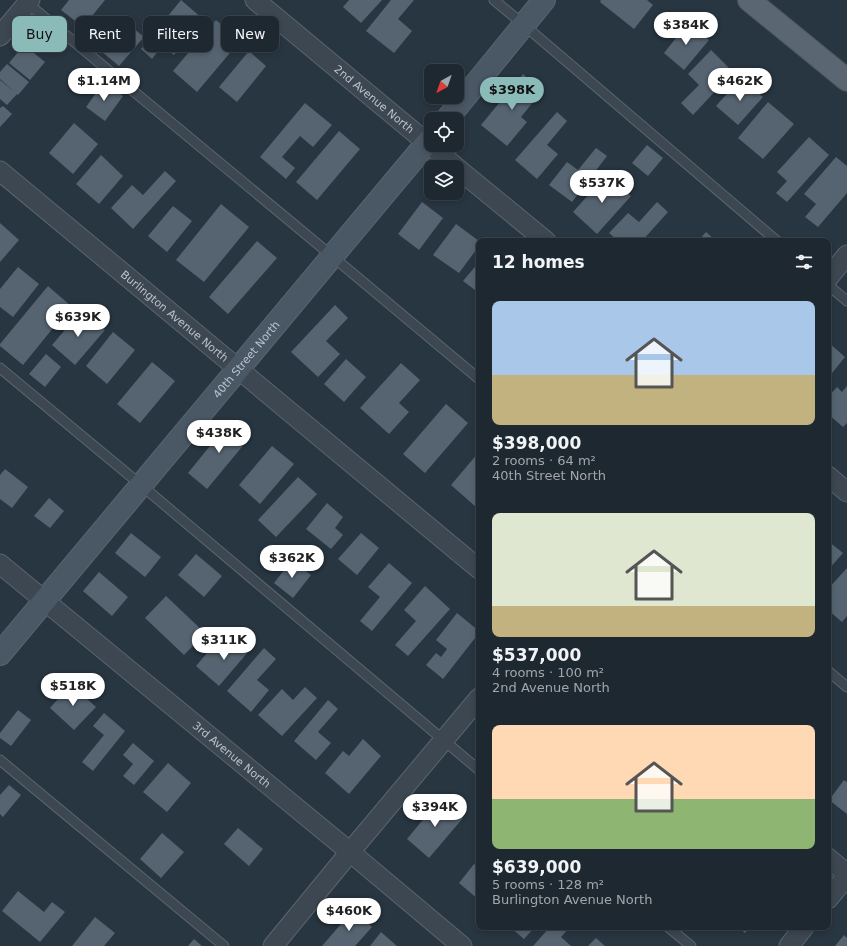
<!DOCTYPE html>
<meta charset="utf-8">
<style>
:root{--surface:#1e2831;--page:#263039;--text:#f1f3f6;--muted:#a1a6ab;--line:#3c444d;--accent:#8bbbb9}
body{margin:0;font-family:"DejaVu Sans",sans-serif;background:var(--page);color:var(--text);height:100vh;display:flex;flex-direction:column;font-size:15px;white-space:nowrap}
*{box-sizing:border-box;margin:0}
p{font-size:13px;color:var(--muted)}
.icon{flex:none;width:22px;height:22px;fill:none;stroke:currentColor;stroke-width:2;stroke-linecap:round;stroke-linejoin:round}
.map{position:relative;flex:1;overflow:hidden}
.panel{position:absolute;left:476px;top:238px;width:355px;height:692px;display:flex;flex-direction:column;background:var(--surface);border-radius:8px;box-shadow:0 2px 6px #0003,0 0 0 1px var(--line)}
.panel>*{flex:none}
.banner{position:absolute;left:12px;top:16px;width:380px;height:36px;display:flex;gap:8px}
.needle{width:26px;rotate:220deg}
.fabs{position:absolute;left:424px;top:64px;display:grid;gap:8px}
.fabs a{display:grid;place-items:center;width:40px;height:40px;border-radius:8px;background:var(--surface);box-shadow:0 2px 6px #0003,0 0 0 1px var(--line);font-size:20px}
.price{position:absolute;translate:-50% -34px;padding:0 9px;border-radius:14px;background:#fff;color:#222;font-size:13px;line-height:26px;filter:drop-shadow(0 1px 2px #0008)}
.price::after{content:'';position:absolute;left:50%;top:24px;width:12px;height:9px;margin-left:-6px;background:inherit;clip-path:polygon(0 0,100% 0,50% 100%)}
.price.active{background:var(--accent);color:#111}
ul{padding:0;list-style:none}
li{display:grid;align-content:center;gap:8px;height:212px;padding:0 16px}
li span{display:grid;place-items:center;height:124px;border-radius:8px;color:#555}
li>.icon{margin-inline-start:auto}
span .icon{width:72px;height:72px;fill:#fffc;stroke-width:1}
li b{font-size:17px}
h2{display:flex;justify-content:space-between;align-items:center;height:48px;padding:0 16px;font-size:17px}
.chip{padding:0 14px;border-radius:8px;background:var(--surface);box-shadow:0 2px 6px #0003,0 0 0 1px var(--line);font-size:14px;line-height:36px}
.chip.active{background:var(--accent);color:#111}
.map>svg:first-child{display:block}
</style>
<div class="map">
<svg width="847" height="946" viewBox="0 0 847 946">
<rect width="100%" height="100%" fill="#283641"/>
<!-- building -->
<path fill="#566471" d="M69 0H105L83 27 61 10Z
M181 0 203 19 174 55 162 46 152 59 141 49Z
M349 0H382L361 23 343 7Z
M391 0H414L398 19 412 31 394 53 366 31Z
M601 0H647L653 5 634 29 600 2Z
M120 17 144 37 119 66 95 46Z
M216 20 240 41 197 92 173 71Z
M688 23 709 40 684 70 664 53Z
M24 45 45 62 30 80 9 63Z
M711 50 733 72 693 115 681 103 699 85 688 74Z
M249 51 266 66 237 102 219 87Z
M7 64 29 82 18 95 0 79V72Z
M523 74 542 91 521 117 527 122 507 146 481 125Z
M741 78 763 97 738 125 716 106Z
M0 80 17 94 7 105 0 99Z
M104 82 123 96 105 121 86 107Z
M768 102 794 124 763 159 738 138Z
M305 103 332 125 313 147 300 136 282 157 295 168 286 179 260 157Z
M3 106 12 114 0 127V108Z
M557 112 567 121 547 145 558 154 537 179 515 160Z
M74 123 98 144 73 174 49 153Z
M339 131 360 149 317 200 296 182Z
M809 137 829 155 787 202 776 193 787 181 777 172Z
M647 145 663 158 648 176 632 163Z
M596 148 607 156 572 202 549 185 567 162 578 170Z
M101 155 123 176 99 204 76 184Z
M836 157 847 166V193L818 227 805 217 816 204 804 194Z
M165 171 176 181 133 229 111 208 132 185 143 195Z
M607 174 631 196 597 234 573 212Z
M422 202 443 218 419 250 398 234Z
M657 202 668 212 642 241H618L609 233 628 213 639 222Z
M221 204 249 227 204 282 176 260Z
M173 206 192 221 167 252 148 236Z
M0 223 19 240 0 262Z
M456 224 479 241V246L459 273 433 255Z
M706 232 716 241H698Z
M257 241 277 258 228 314 209 297Z
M479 262V293L463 281Z
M18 267 39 284 13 317 0 307V289Z
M48 286 71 306 23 365 0 346V344Z
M335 305 348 318 326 341 340 354 318 377 291 352Z
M82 310 105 330 75 365 52 345Z
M113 332 135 350 107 384 86 366Z
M828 342 845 357 828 378Z
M46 354 61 367 45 387 29 374Z
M346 359 366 377 344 402 324 384Z
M152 362 175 381 140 423 117 404Z
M401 363 420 380 399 403 409 412 389 434 360 408Z
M847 386V423L843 427 828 414V397L837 387 842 392Z
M446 404 468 423 425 473 403 454Z
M231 420 251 436 207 489 188 473Z
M272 446 294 464 260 504 239 485Z
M479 452V503L476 507 451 485Z
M5 469 28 487 12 508 0 499V475Z
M298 477 317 494 276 537 258 520Z
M49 498 64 511 50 528 34 516Z
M327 503 343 517 335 528 343 535 331 549 306 529Z
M131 533 161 557 145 577 115 553Z
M361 533 379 548 357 575 338 559Z
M828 541 843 553 828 570Z
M196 554 222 576 204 597 178 575Z
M292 560 311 575 293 598 274 583Z
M389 563 412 583 372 631 360 621 380 597 368 587Z
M847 568V616L842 622 828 610V589Z
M99 572 128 597 112 616 83 591Z
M425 586 450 609 408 656 395 645 416 621 404 610Z
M166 596 205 633 184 655 145 618Z
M457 613 479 631V633L443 679 426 665 436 653 441 657 447 649 436 640Z
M243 635 254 645 219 686 196 666 213 646 225 656Z
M264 648 276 659 257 680 269 690 251 712 227 691Z
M71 684 96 707 74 730 50 708Z
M305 687 317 698 282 736 258 715 282 689 293 700Z
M328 700 338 709 318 732 331 743 316 760 294 741Z
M18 710 31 720 11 746 0 738V733Z
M104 713 125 731 93 771 82 762 104 735 93 726Z
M363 739 381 756 349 794 325 773 343 751 349 756Z
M133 743 154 761 134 785 123 776 133 764 123 755Z
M168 763 191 783 167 812 143 792Z
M844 780 847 782V814L829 800Z
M9 785 21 795 3 817 0 814V795Z
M440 799 463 818 429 858 407 839Z
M238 828 263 849 249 866 224 844Z
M162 833 184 852 161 878 140 859Z
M474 864 479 867V900L459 883Z
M18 891 44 912 52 902 65 912 40 942 2 911Z
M353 910 372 927 355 946H322Z
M95 917 115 933 104 946H72Z
M510 927H535L524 939Z
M550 927H570L561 937 571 946H533Z
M738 927H750L745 933Z
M381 932 397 946H370Z
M844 935 847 938V946H835Z
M596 938 605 946H588Z
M194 939 202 946H188Z"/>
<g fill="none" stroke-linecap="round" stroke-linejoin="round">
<!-- lane casing -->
<g stroke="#5a656e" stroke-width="11">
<path id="lane" d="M494 0 524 25 777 241
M26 2 332 256 479 379
M828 285 847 301
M0 368 141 485 479 770
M828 671 847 687
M0 760 224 946
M668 927 691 946"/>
</g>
<!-- street casing -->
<g stroke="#5a656e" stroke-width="21">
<g id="street">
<path id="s1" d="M255 0 456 167"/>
<path d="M0 36 30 0"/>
<path d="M457 168 546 241"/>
<path id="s2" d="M0 171 479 569"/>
<path d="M828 278 847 255"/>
<path d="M828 476 847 492"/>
<path id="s3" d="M0 564 350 852 462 946"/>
<path d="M828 858 847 874"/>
<path d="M828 899 847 876"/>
<path d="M273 946 350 852 479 698"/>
<path d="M789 946 804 927"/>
</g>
</g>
<!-- secondary casing -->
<g stroke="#5a656e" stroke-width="24">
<g id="secondary">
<path d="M447 119 544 0"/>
<path id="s4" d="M0 654 431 138"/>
</g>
</g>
<!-- primary casing -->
<g stroke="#49535d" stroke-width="24">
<path id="primary" d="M749 0 847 80"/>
</g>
<!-- lane -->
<use href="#lane" stroke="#3c4751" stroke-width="9"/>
<!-- street -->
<use href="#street" stroke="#3c4751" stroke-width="19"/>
<!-- secondary -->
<use href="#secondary" stroke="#4a5764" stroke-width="22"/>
<!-- primary -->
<use href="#primary" stroke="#5a6671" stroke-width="22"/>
</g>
<g text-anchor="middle" stroke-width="3" stroke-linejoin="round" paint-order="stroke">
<!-- street labels -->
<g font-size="11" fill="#b9c2cb" stroke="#212c36">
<text dy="4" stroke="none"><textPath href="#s1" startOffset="155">2nd Avenue North</textPath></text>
<text dy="4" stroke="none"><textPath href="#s2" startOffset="227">Burlington Avenue North</textPath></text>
<text dy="4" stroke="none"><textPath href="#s4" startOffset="384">40th Street North</textPath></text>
<text dy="4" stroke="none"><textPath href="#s3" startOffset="300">3rd Avenue North</textPath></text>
</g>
</g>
</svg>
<div class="fabs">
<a><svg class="needle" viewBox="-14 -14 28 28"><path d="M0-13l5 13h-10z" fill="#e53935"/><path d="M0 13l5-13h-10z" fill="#a1a6ab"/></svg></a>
<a><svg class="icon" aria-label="locate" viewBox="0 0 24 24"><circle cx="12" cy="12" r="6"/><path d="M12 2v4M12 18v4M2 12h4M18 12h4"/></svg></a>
<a><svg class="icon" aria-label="layers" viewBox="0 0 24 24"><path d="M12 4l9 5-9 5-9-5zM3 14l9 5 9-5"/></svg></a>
</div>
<b class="price" style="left:686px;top:46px">$384K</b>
<b class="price" style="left:104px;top:102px">$1.14M</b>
<b class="price" style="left:740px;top:102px">$462K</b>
<b class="price active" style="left:512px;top:111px">$398K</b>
<b class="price" style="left:602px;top:204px">$537K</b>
<b class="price" style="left:78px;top:338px">$639K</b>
<b class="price" style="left:219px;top:454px">$438K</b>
<b class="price" style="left:292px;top:579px">$362K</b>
<b class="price" style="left:224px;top:661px">$311K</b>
<b class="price" style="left:73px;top:707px">$518K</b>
<b class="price" style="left:435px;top:828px">$394K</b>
<b class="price" style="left:349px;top:932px">$460K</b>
<div class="banner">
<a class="chip active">Buy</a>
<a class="chip">Rent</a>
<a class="chip">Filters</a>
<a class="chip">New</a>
</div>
<section class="panel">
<h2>12 homes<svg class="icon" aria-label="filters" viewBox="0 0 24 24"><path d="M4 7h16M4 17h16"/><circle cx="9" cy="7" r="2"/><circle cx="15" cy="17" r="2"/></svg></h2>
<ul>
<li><span style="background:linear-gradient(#a9c7e8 60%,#c2b280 0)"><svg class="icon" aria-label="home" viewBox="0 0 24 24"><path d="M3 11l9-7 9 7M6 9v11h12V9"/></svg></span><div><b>$398,000</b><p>2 rooms · 64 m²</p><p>40th Street North</p></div></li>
<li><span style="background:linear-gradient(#dfe7d0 75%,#c2b280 0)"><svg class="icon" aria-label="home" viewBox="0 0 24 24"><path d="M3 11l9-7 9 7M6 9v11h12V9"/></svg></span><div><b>$537,000</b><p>4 rooms · 100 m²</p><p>2nd Avenue North</p></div></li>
<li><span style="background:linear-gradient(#ffd9b3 60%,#8fb573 0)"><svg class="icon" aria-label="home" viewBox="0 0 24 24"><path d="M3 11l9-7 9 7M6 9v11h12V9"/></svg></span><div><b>$639,000</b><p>5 rooms · 128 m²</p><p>Burlington Avenue North</p></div></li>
</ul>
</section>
</div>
